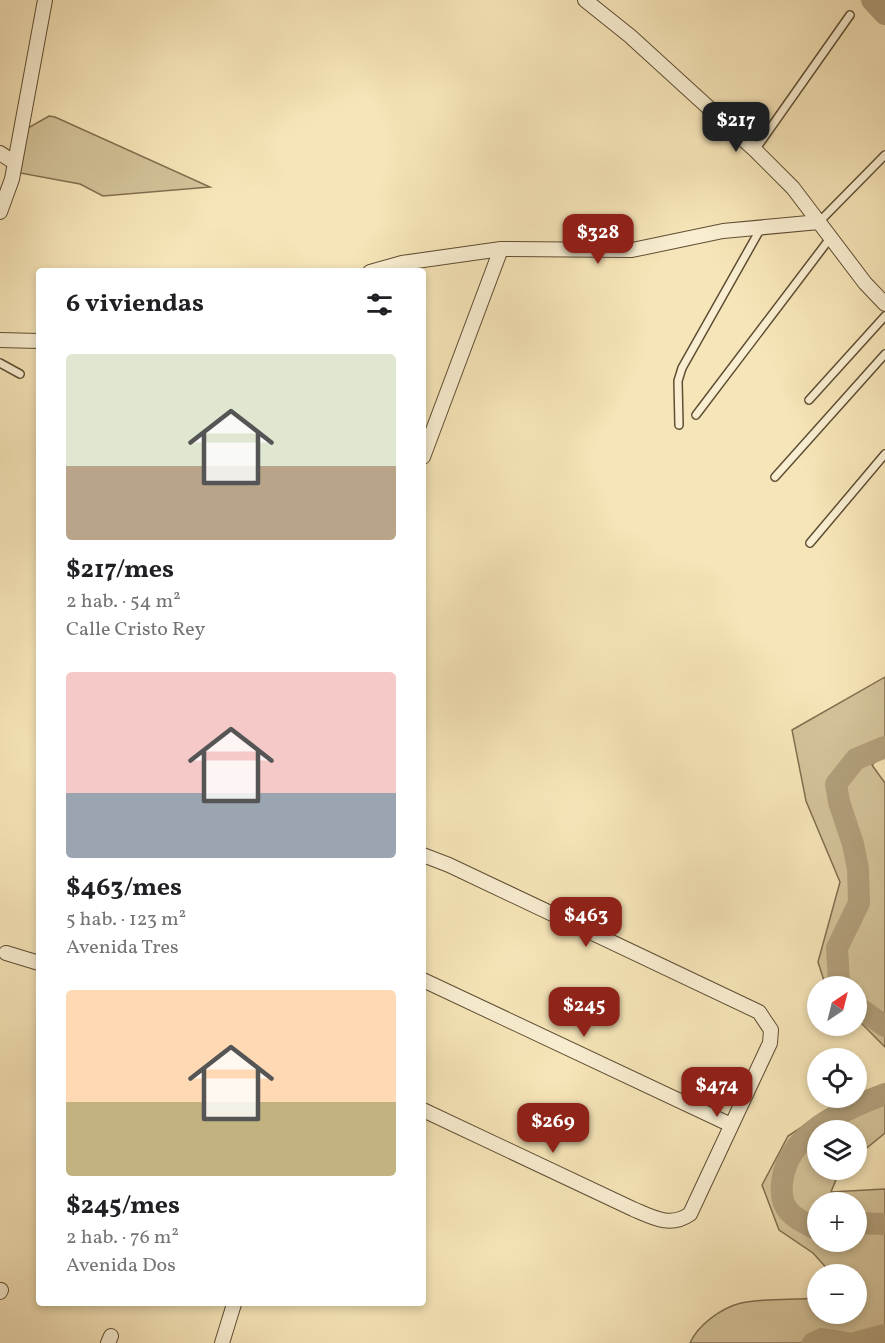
<!DOCTYPE html>
<html lang="es">
<meta charset="utf-8">
<style>
:root{--surface:#fff;--page:#f6f6f6;--text:#202124;--muted:#757577;--accent:#8f2418}
body{margin:0;font-family:Vollkorn,serif;background:var(--page);color:var(--text);height:100vh;display:flex;flex-direction:column;font-size:22px;white-space:nowrap}
*{box-sizing:border-box;margin:0}
p{font-size:20px;color:var(--muted)}
.icon{flex:none;width:33px;height:33px;fill:none;stroke:currentColor;stroke-width:2;stroke-linecap:round;stroke-linejoin:round}
.map{position:relative;flex:1;overflow:hidden}
.drawer{position:absolute;left:36px;top:268px;width:390px;height:1038px;display:flex;flex-direction:column;background:var(--surface);border-radius:6px;box-shadow:0 3px 9px #0003}
.drawer>*{flex:none}
.needle{width:39px;rotate:35deg}
.buttons{position:absolute;left:807px;top:976px;display:grid;gap:12px}
.buttons a{display:grid;place-items:center;width:60px;height:60px;border-radius:50%;background:var(--surface);box-shadow:0 3px 9px #0003;font-size:30px}
.price{position:absolute;translate:-50% -51px;padding:0 14px;border-radius:12px;background:var(--accent);color:#fff;font-size:20px;line-height:39px;filter:drop-shadow(0 2px 3px #0008)}
.price::after{content:'';position:absolute;left:50%;top:36px;width:18px;height:14px;margin-left:-9px;background:inherit;clip-path:polygon(0 0,100% 0,50% 100%)}
.price.on{background:#222;color:#fff}
ul{padding:0;list-style:none}
li{display:grid;align-content:center;gap:12px;height:318px;padding:0 30px}
li span{display:grid;place-items:center;height:186px;border-radius:6px;color:#555}
li>.icon{margin-inline-start:auto}
span .icon{width:108px;height:108px;fill:#fffc;stroke-width:1}
li b{font-size:26px}
h2{display:flex;justify-content:space-between;align-items:center;height:72px;padding:0 30px;font-size:26px}
.map>svg:first-child{display:block}
</style>
<div class="map">
<svg width="885" height="1343" viewBox="0 0 885 1343">
<rect width="100%" height="100%" fill="#f6e5b8"/>
<filter id="stains"><feTurbulence type="fractalNoise" baseFrequency=".00333" numOctaves="4"/><feColorMatrix values="0 0 0 0 .2 0 0 0 0 .09 0 0 0 0 .02 0 0 0 .5 -.17"/></filter>
<radialGradient id="worn" r=".72"><stop offset=".6" stop-color="#630" stop-opacity="0"/><stop offset="1" stop-color="#630" stop-opacity=".3"/></radialGradient>
<!-- green -->
<path fill="#d4c39a" stroke="#806f50" stroke-width="1.5" fill-rule="evenodd" d="M49 116 55 117 210 187 103 196 80 184 20 173 28 128Z
M885 677V753L872 765 885 783V1047L857 1019 856 987H826L818 962 840 882 806 801 792 730Z
M885 1084V1133L857 1156 856 1131H818V1170H840L831 1192 885 1189V1343H690C698 1325 721 1308 741 1303 762 1298 795 1300 817 1298L818 1314H856V1275H830L831 1273 813 1253 779 1230 762 1185 788 1136 846 1098H856L857 1094ZM818 1203H856V1242H818Z"/>
<g fill="none" stroke-linecap="round" stroke-linejoin="round">
<!-- river -->
<path stroke="#b2a07c" stroke-width="22" d="M872 0 885 14
M842 987 839 982 837 948 859 903 858 869 853 844 839 802 836 784 856 759 885 747
M856 1006 885 1026
M856 1223 885 1224
M818 1230C795 1218 779 1212 782 1183 787 1133 843 1110 885 1094
M813 1343 822 1339 847 1343
M855 1343 885 1335"/>
<!-- service casing -->
<g stroke="#5f4e33" stroke-width="10">
<path id="service" d="M755 150 850 15
M819 222 885 155
M0 363 20 374
M809 400 885 316
M696 415 831 237
M679 425 678 381 682 368 761 228
M775 477 885 354
M810 543 885 454"/>
</g>
<!-- minor casing -->
<g stroke="#5f4e33" stroke-width="16">
<path id="minor" d="M585 0 630 36 755 150 793 188 865 283 885 304
M0 153 15 163
M0 212 12 179 45 0
M370 272 402 263 501 249 632 250 723 231 819 222
M0 340 39 341
M423 457 501 249
M423 855 449 865 759 1012 771 1030 770 1043 690 1214C670 1228 652 1217 633 1209L423 1110
M6 953 39 963
M423 980 731 1125
M0 1292 1 1290
M108 1343 111 1336
M222 1343 234 1304"/>
</g>
<!-- service -->
<use href="#service" stroke="#f9eed1" stroke-width="7"/>
<!-- minor -->
<use href="#minor" stroke="#f9eed1" stroke-width="14"/>
</g>
<rect width="100%" height="100%" filter="url(#stains)"/>
<rect width="100%" height="100%" fill="url(#worn)"/>
</svg>
<div class="buttons">
<a><svg class="needle" viewBox="-14 -14 28 28"><path d="M0-13l5 13h-10z" fill="#e53935"/><path d="M0 13l5-13h-10z" fill="#757577"/></svg></a>
<a><svg class="icon" aria-label="locate" viewBox="0 0 24 24"><circle cx="12" cy="12" r="6"/><path d="M12 2v4M12 18v4M2 12h4M18 12h4"/></svg></a>
<a><svg class="icon" aria-label="layers" viewBox="0 0 24 24"><path d="M12 4l9 5-9 5-9-5zM3 14l9 5 9-5"/></svg></a>
<a>+</a>
<a>−</a>
</div>
<b class="price on" style="left:736px;top:153px">$217</b>
<b class="price" style="left:598px;top:265px">$328</b>
<b class="price" style="left:586px;top:948px">$463</b>
<b class="price" style="left:584px;top:1038px">$245</b>
<b class="price" style="left:717px;top:1118px">$474</b>
<b class="price" style="left:553px;top:1154px">$269</b>
<section class="drawer">
<h2>6 viviendas<svg class="icon" aria-label="filters" viewBox="0 0 24 24"><path d="M4 7h16M4 17h16"/><circle cx="9" cy="7" r="2"/><circle cx="15" cy="17" r="2"/></svg></h2>
<ul>
<li><span style="background:linear-gradient(#dfe7d0 60%,#b9a48a 0)"><svg class="icon" aria-label="home" viewBox="0 0 24 24"><path d="M3 11l9-7 9 7M6 9v11h12V9"/></svg></span><div><b>$217/mes</b><p>2 hab. · 54 m²</p><p>Calle Cristo Rey</p></div></li>
<li><span style="background:linear-gradient(#f6c9c9 65%,#9aa5b1 0)"><svg class="icon" aria-label="home" viewBox="0 0 24 24"><path d="M3 11l9-7 9 7M6 9v11h12V9"/></svg></span><div><b>$463/mes</b><p>5 hab. · 123 m²</p><p>Avenida Tres</p></div></li>
<li><span style="background:linear-gradient(#ffd9b3 60%,#c2b280 0)"><svg class="icon" aria-label="home" viewBox="0 0 24 24"><path d="M3 11l9-7 9 7M6 9v11h12V9"/></svg></span><div><b>$245/mes</b><p>2 hab. · 76 m²</p><p>Avenida Dos</p></div></li>
</ul>
</section>
</div>
